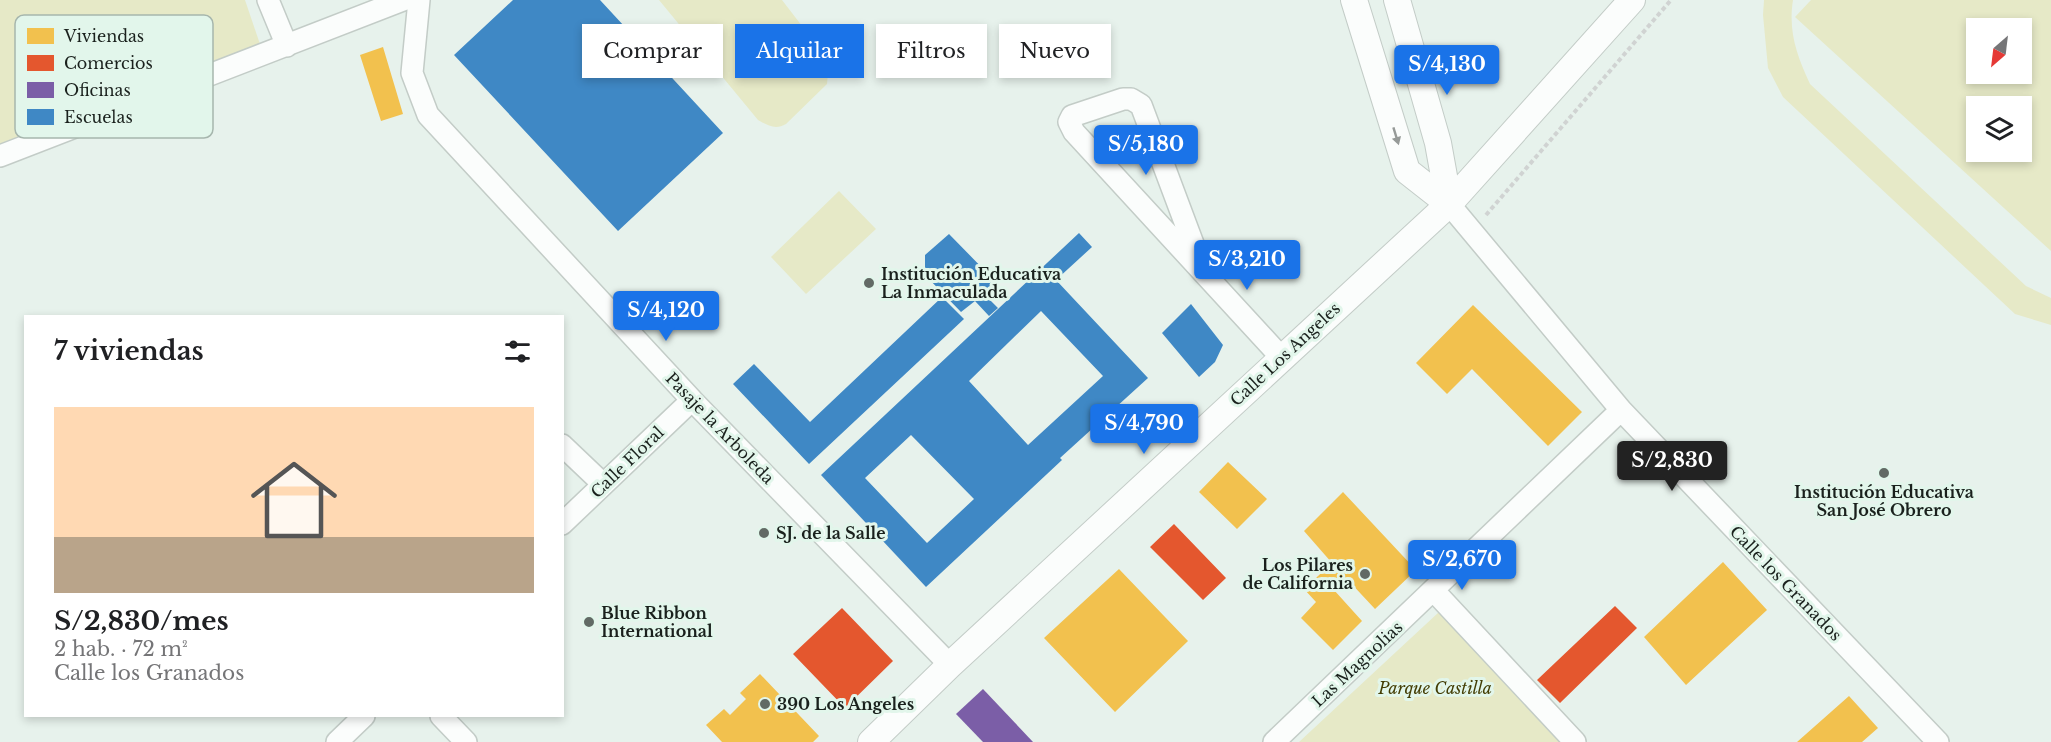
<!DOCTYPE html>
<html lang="es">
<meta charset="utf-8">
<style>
:root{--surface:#fff;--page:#f6f6f6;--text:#202124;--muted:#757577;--accent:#1a73e8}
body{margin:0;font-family:"Libre Baskerville",serif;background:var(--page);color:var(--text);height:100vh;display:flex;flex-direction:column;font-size:22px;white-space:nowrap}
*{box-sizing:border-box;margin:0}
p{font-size:20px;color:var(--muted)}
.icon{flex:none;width:33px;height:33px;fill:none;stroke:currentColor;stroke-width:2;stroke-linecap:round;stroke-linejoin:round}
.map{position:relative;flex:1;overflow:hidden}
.sheet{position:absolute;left:24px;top:315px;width:540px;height:402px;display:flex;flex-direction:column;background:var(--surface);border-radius:0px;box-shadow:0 3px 9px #0003}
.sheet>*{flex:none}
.guide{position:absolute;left:582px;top:24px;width:570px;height:54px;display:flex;gap:12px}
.needle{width:39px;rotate:208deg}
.tools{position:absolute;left:1966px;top:18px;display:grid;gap:12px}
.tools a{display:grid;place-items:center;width:66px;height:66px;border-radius:0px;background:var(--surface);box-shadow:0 3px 9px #0003;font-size:30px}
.price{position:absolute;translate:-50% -51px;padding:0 14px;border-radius:6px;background:var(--accent);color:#fff;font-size:20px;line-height:39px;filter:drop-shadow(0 2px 3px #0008)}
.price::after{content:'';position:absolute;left:50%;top:36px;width:18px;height:14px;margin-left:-9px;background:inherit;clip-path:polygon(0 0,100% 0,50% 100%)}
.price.current{background:#222;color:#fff}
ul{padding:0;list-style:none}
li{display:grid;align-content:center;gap:12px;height:318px;padding:0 30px}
li span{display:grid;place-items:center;height:186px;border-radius:0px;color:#555}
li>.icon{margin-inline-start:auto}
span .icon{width:108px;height:108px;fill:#fffc;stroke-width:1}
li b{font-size:26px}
h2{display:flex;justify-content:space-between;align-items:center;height:72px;padding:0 30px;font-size:26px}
.chip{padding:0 21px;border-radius:0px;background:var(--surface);box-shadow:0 3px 9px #0003;font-size:21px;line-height:54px}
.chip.current{background:var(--accent);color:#fff}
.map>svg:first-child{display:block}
</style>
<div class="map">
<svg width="2051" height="742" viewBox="0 0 2051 742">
<rect width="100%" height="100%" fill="#e7f2ec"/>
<!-- green -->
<path fill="#e6e9c7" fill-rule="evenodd" d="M0 0H245L263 53 0 151Z
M659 0H782L829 61 827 84 786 124C776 130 768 126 758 120Z
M1764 0H1793C1788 32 1797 56 1810 84L2026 286 2051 298V325L2015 314 1783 97 1768 68 1763 15Z
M1811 0H2051V251L1795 17ZM1977 28H2022V74H1977ZM1977 106H2022V152H1977Z
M839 191 876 229 806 294 771 257Z
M1439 612 1561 742H1299Z"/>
<!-- homes -->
<path fill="#f2c14e" d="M383 47 403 114 381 121 360 55Z
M1473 305 1582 412 1548 446 1472 369 1447 394 1416 363Z
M1228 462 1267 499 1237 529 1199 492Z
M1343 492 1416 570 1375 609 1347 579 1334 590 1362 621 1333 650 1301 618 1316 602 1304 589 1332 563 1304 531Z
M1723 562 1767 610 1686 685 1644 637Z
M1119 569 1188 641 1115 712 1044 638Z
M760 674 819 736 813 742H722L706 725 724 709 730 715 746 699 740 693Z
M1849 696 1878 728 1862 742H1797Z"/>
<!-- shops -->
<path fill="#e4572e" d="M1174 524 1226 578 1203 600 1150 547Z
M1615 606 1637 628 1560 703 1537 680Z
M842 608 893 661 845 708 793 654Z"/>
<!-- offices -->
<path fill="#7b5ea7" d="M983 689 1033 742H983L956 714Z"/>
<!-- schools -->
<path fill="#3f88c5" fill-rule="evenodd" d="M513 0H600L723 133 618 231 454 55Z
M1079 233 1092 247 1056 280 1148 378 1060 458 1062 460 926 587 821 475ZM1041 311 1103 376 1028 445 969 381ZM911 435 974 499 927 543 865 478Z
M949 234 995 281 983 293 998 308 989 316 975 301 961 312 925 275V255Z
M942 297 964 319 809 464 733 384 754 364 810 422Z
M1191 304 1223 345 1215 362 1199 377 1162 333Z"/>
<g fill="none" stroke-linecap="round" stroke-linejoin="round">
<!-- minor casing -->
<g stroke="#c3ccc7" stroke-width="24">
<path id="minor" d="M268 0 287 46
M419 0 412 73 428 115 692 400 950 665
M0 156 403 0
M1449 204 1621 410 1938 742
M1204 273 1141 105 1131 99H1123L1072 116 1069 122 1074 132 1281 357
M562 445 603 484
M562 524 692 400
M1434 591 1575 742
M441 716 466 742
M337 742 364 716
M1274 742 1621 410"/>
</g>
<!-- tertiary casing -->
<g stroke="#c3ccc7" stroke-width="28">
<path id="tertiary" d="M1354 0 1407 171 1449 204
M1397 0 1438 143 1449 204
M871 742 950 665 1449 204 1632 0"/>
</g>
<!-- path -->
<path stroke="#d0d3d2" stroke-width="4" stroke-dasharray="4.5 3" stroke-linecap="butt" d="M1486 215 1671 0"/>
<!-- minor -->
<use href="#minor" stroke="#fbfdfc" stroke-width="21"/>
<!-- tertiary -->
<use href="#tertiary" stroke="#fbfdfc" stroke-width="26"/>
</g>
<!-- one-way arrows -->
<defs><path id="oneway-solid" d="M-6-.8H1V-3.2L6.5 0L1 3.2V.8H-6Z" transform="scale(1.5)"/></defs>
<use fill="#969a98" href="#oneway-solid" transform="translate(1396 136) rotate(73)"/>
<!-- markers -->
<g fill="#626a65" stroke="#e2f6eb" stroke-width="2">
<circle cx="869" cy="283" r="6"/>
<circle cx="1884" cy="473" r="6"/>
<circle cx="764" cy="533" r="6"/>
<circle cx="1365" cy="574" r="6"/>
<circle cx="589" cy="622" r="6"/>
<circle cx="765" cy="704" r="6"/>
</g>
<g text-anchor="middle" stroke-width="6" stroke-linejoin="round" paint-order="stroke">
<!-- poi labels -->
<g font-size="16" font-weight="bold" fill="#1a211d" stroke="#e2f6eb" text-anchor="start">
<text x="881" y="280">Institución Educativa<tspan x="881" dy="18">La Inmaculada</tspan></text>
<text x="1884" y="498" text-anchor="middle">Institución Educativa<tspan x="1884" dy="18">San José Obrero</tspan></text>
<text x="776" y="539">SJ. de la Salle</text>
<text x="1353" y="571" text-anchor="end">Los Pilares<tspan x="1353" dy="18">de California</tspan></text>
<text x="601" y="619">Blue Ribbon<tspan x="601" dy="18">International</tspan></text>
<text x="777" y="710">390 Los Angeles</text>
</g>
<!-- street labels -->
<g font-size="16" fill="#1a211d" stroke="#e2f6eb">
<text transform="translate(1285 354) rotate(-43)" y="6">Calle Los Angeles</text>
<text transform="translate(720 428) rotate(46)" y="6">Pasaje la Arboleda</text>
<text transform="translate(627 462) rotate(-44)" y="6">Calle Floral</text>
<text transform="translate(1786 583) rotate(46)" y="6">Calle los Granados</text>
<text transform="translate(1357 664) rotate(-43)" y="6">Las Magnolias</text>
</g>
<!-- park labels -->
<g font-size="16" font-style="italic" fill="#433d04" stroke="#e2f6eb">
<text x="1435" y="694">Parque Castilla</text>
</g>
</g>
<!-- legend -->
<rect x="15" y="15" width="198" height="123" rx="9" fill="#e2f6eb" stroke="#a6b6ad" stroke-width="1.5"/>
<rect x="27" y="28" width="27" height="16" fill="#f2c14e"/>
<rect x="27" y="55" width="27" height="16" fill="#e4572e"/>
<rect x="27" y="82" width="27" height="16" fill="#7b5ea7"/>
<rect x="27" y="109" width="27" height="16" fill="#3f88c5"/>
<g font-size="16" fill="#1a211d">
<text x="64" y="42">Viviendas</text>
<text x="64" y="69">Comercios</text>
<text x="64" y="96">Oficinas</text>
<text x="64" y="123">Escuelas</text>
</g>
</svg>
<div class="tools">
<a><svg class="needle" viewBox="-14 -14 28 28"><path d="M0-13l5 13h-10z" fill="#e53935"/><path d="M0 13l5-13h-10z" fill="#757577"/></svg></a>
<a><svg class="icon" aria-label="layers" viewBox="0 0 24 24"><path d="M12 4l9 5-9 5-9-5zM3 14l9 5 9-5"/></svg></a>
</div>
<b class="price" style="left:1447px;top:96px">S/4,130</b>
<b class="price" style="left:1146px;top:176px">S/5,180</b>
<b class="price" style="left:1247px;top:291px">S/3,210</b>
<b class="price" style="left:666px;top:342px">S/4,120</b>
<b class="price" style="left:1144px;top:455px">S/4,790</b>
<b class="price current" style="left:1672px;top:492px">S/2,830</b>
<b class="price" style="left:1462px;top:591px">S/2,670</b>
<div class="guide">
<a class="chip">Comprar</a>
<a class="chip current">Alquilar</a>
<a class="chip">Filtros</a>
<a class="chip">Nuevo</a>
</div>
<section class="sheet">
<h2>7 viviendas<svg class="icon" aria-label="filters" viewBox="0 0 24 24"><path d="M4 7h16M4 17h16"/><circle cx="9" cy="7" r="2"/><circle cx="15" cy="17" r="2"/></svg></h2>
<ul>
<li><span style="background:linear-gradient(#ffd9b3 70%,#b9a48a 0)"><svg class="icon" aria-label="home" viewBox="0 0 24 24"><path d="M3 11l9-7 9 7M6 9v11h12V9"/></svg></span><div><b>S/2,830/mes</b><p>2 hab. · 72 m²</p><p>Calle los Granados</p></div></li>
</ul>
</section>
</div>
